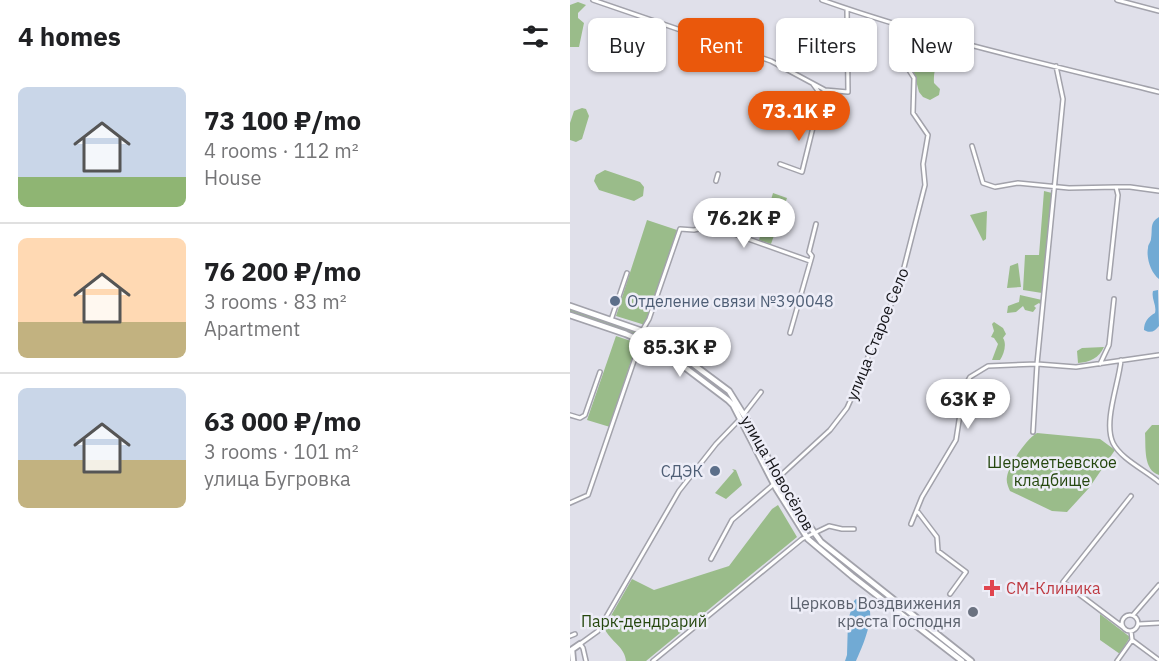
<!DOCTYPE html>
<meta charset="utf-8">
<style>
:root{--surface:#fff;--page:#f2f2f2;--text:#202124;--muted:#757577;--line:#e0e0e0;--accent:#ea580c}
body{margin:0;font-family:"IBM Plex Sans",sans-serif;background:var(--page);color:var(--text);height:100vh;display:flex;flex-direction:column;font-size:22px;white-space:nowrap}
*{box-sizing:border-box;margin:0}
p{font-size:20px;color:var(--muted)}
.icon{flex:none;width:33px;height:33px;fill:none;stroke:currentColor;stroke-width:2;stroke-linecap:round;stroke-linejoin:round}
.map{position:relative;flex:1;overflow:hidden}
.sheet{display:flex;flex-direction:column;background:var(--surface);width:570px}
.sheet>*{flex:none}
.top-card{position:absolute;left:18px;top:18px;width:480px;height:54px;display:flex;gap:12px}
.price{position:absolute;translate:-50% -51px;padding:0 14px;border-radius:21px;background:#fff;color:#222;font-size:20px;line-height:39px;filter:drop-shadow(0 2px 3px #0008)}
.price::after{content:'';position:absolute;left:50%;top:36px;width:18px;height:14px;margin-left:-9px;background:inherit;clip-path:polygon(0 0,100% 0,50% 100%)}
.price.selected{background:var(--accent);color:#fff}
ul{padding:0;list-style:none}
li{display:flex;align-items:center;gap:18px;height:150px;padding:0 18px}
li+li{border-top:2px solid var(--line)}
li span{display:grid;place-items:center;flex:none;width:168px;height:120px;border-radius:9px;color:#555}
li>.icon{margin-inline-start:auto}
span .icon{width:72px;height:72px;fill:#fffc;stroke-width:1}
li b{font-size:26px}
h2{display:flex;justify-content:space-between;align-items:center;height:72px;padding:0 18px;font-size:26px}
.chip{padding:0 21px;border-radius:9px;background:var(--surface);box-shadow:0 2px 4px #0004;font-size:21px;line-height:54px}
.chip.selected{background:var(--accent);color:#fff}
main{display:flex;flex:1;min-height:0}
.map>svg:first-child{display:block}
</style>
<main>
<section class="sheet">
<h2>4 homes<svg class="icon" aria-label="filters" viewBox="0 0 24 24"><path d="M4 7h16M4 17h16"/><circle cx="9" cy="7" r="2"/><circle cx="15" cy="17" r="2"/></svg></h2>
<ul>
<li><span style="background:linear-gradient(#c9d6e8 75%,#8fb573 0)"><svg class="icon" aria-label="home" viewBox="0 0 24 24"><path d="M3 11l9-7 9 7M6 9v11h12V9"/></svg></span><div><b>73 100 ₽/mo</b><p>4 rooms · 112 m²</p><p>House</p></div></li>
<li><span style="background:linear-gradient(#ffd9b3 70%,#c2b280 0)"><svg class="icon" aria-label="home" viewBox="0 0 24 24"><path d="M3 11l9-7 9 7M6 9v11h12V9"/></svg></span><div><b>76 200 ₽/mo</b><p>3 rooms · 83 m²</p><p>Apartment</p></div></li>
<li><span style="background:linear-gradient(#c9d6e8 60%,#c2b280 0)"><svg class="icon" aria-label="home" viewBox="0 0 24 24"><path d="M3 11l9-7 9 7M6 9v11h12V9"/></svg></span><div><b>63 000 ₽/mo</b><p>3 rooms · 101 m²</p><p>улица Бугровка</p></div></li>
</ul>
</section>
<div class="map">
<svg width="589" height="661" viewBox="0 0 589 661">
<rect width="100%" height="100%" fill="#e0e0ea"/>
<!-- green -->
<path fill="#9abc8a" d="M8 2 16 5 8 13V18L14 23 9 47H0V5Z
M340 37 371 43 377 49C368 61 363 68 364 83L370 89 369 95 360 100 353 97 349 92 337 46 338 40Z
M12 108 16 109 19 116 12 139 6 142 0 140V123L4 111Z
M35 170 70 182 74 187 73 196 64 201 29 190 24 181 26 175Z
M474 191 482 193 472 293 453 290 455 255H469Z
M203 193 217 198 201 244 189 240Z
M417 211 416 239 413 241 400 215Z
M77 220 107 230 75 325 46 316Z
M448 263 451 287 437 288 440 266Z
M450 295 472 300 471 305 469 303 464 306 466 308 463 312 455 310 453 306 446 312 437 313 438 306 449 302Z
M0 308 67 331V333L64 335 0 313Z
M424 322 433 328 436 334 433 338C437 344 434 354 430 360H422L428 344 424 338 421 337 424 331 422 324Z
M74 335 96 346 146 383 145 386 144 387 93 349 73 339Z
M46 336 67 343 40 427 17 420Z
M534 347C529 358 520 362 508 363L507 351 512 348Z
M582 425H589V475C573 470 576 447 575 433Z
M467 433 530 439 545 450 519 488 497 512 482 511 440 491C438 486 436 482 437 477 438 466 457 438 467 433Z
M162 469 166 470 172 485 156 499 145 493 164 471Z
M208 505 227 537 76 661H56C55 647 41 642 34 628L62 579 84 590 159 566 202 509Z
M530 614 560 637 550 654 530 640Z"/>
<!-- water -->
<path fill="#71aad4" d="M589 217V279C581 273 576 258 578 248 578 244 581 242 581 239 583 229 579 223 589 217Z
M588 290 589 326C585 331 581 334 574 330 574 322 578 317 585 313 587 305 581 299 583 291Z
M286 599 291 600 299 607C304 620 292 648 286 661H275L277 655 278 620 284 601Z"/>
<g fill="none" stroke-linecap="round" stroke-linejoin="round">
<!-- minor casing -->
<g stroke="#a2a2ab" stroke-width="6">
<path id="minor" d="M23 0 201 61 255 90
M252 0C362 39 476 64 589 92
M547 0 589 11
M243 84 251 95
M255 90 278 92 277 9
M402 146 413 183 425 187 448 183 499 188 546 187 548 195 539 278
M210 164 232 172 251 95 255 90
M146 181 148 174
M546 187H560L589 191
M41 320 57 273
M220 333 242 256 239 252 246 224
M551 360C549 383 533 422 543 443 551 459 575 470 589 482
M530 364 539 345 544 299
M174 414 191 392
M0 415 10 418 15 415 30 372
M463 432 467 364 493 99 486 66
M209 477 260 430 277 408 287 386 309 328 328 291 355 185 353 164 358 135 343 113 344 78 337 67 334 28
M0 503 18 495 66 355 72 331 79 319 110 229 124 230 142 226 240 261
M348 512 367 537 368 551 396 572 380 594
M341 524 352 497 386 440 394 388 400 377 418 366 467 364 506 367 589 355
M141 559 162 520 204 484
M552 623a8 8 0 1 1 16 0a8 8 0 1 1-16 0Z
M563 615 589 585
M569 624 589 623
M554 628 493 582 561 496
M561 631 562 640 589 660
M0 636 5 634
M16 661 13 648 10 644 28 631 109 491 146 444 170 419
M83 661 232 539 259 526 272 529H284
M547 661 562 640"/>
</g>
<!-- major casing -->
<g stroke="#a2a2ab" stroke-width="8">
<path id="major" d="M0 306 72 331 100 347 159 391 177 420 222 502 251 542 401 661
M0 315 56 334 92 350 158 400 163 405 206 488 238 539 282 576 392 661
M2 650 3 661
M0 651 10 644"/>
</g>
<!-- minor -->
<use href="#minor" stroke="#fff" stroke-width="3"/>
<!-- major -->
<use href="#major" stroke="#fff" stroke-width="4.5"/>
</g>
<!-- markers -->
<g fill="#5c6f8a" stroke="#ededf7" stroke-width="2">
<circle cx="45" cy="301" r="6"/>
<circle cx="145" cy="471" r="6"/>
</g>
<path fill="#e0444e" stroke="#ededf7" stroke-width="2" d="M419 579h6v6h6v6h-6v6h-6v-6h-6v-6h6z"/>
<circle fill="#6b7280" stroke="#ededf7" stroke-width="2" cx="403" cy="612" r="6"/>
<g text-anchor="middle" stroke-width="5" stroke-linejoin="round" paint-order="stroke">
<!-- service labels -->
<g font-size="16" fill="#4e5e75" stroke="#ededf7" text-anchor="start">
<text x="57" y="307">Отделение связи №390048</text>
<text x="133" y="477" text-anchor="end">СДЭК</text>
</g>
<!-- street labels -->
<g font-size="16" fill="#141418" stroke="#ededf7">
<text transform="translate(307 334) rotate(-68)" y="6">улица Старое Село</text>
<text transform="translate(208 473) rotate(60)" y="6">улица Новосёлов</text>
</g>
<!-- park labels -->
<g font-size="16" fill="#25470e" stroke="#ededf7">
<text x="482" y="468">Шереметьевское<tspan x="482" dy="18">кладбище</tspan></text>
<text x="74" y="627">Парк-дендрарий</text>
</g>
<!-- health labels -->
<g font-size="16" fill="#be3a42" stroke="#ededf7" text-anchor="start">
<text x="436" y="594">СМ-Клиника</text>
</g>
<!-- worship labels -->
<g font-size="16" fill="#5b616d" stroke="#ededf7" text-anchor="end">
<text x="391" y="609">Церковь Воздвижения<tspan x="391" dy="18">креста Господня</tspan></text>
</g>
</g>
</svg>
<b class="price selected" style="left:229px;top:142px">73.1K ₽</b>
<b class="price" style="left:174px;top:249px">76.2K ₽</b>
<b class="price" style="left:110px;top:378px">85.3K ₽</b>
<b class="price" style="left:398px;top:430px">63K ₽</b>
<div class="top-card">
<a class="chip">Buy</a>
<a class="chip selected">Rent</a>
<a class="chip">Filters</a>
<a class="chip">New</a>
</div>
</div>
</main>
